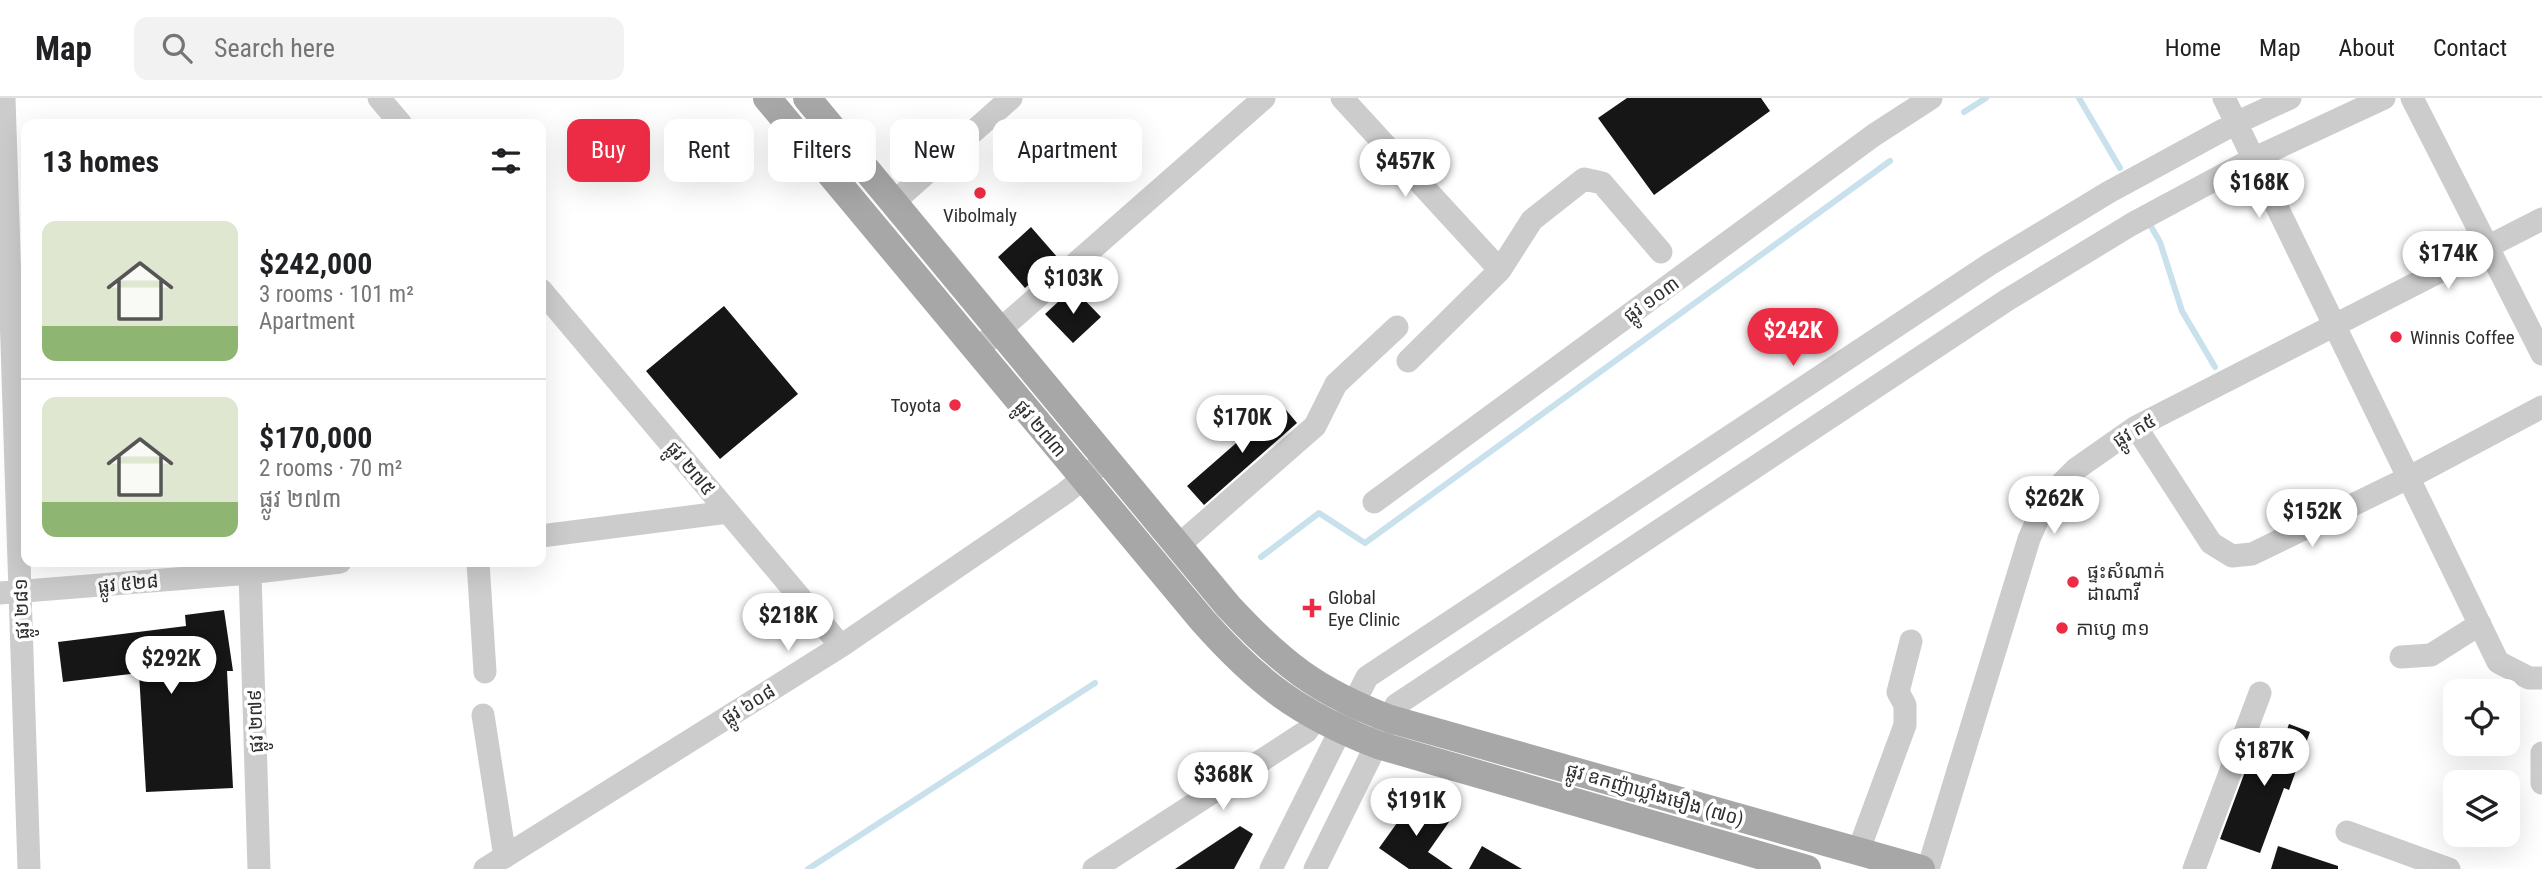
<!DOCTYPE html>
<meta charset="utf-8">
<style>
:root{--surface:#fff;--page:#f2f2f2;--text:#202124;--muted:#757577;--line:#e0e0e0;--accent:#ec2c44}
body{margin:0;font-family:"Roboto Condensed","Noto Sans Khmer",sans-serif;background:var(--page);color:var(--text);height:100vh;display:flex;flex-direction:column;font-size:26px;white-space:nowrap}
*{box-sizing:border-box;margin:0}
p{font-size:23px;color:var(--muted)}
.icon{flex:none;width:38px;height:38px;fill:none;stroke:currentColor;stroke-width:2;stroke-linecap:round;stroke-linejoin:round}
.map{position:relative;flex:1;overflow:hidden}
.drawer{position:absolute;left:21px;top:21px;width:525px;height:448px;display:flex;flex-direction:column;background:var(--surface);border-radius:14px;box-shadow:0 7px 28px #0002}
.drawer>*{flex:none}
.guide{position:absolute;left:567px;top:21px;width:665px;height:63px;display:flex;gap:14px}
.controls{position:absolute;left:2443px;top:581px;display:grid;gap:14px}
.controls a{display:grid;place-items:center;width:77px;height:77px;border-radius:14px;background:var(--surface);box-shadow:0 7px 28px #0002;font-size:35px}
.price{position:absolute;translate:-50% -60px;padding:0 16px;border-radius:24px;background:#fff;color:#222;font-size:23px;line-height:46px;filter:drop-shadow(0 2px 4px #0008)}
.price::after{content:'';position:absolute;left:50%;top:42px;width:21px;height:16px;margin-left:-10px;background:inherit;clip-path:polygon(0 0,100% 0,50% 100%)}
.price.current{background:var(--accent);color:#fff}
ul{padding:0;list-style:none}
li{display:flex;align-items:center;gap:21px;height:175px;padding:0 21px}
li+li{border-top:2px solid var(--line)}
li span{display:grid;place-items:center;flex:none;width:196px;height:140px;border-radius:14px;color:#555}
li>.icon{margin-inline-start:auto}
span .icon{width:84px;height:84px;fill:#fffc;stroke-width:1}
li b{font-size:30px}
h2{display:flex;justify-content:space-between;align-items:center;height:84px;padding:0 21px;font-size:30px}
.pill{padding:0 24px;border-radius:14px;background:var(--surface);box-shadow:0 7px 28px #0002;font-size:24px;line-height:63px}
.pill.current{background:var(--accent);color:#fff}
header{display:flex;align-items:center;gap:42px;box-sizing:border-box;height:98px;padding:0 35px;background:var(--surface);border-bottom:2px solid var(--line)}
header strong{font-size:33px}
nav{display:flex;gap:38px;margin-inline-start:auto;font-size:24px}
.search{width:490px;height:63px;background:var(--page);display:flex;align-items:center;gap:18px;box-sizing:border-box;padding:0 24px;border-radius:14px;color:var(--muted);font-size:26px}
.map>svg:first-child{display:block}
</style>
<header>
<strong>Map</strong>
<div class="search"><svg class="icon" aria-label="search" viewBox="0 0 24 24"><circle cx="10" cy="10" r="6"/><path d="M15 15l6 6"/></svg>Search here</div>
<nav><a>Home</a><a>Map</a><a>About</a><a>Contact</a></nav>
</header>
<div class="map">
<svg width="2542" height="771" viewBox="0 0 2542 771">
<rect width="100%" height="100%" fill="#fff"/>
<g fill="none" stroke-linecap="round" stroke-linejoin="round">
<!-- stream -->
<path stroke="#c8e1ed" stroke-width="6" d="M2079 0 2120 70
M1964 14 1986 0
M2149 125 2160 144 2182 213 2215 269
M1261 459 1319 415 1365 445 1890 63
M808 771 1095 585"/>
</g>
<!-- building -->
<path fill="#161616" d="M1627 0H1761L1770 13 1654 97 1598 20Z
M1031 129 1058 160 1025 190 998 159Z
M1073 190 1101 219 1073 245 1045 216Z
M724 208 798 296 720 361 646 273Z
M1281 306 1297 325 1204 407 1187 388Z
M224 512 233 573H227L233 690 146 694 139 575 63 584 58 544 186 528 185 517Z
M2289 626 2310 634 2289 692 2284 690 2260 755 2220 741 2259 636 2282 645Z
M1415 700 1449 724 1428 754 1453 771H1409L1379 750Z
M1240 728 1253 736 1234 771H1175Z
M1482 748 1522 771H1469Z
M2278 748 2338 768V771H2271Z"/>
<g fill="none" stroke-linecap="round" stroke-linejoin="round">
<!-- minor -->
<path stroke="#ccc" stroke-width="23" d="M4 0 29 771
M379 0 401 26
M1342 0 1500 172
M2224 0 2498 564 2529 580H2542
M2412 0 2542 256
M894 104 1011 0
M541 192 841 548
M977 252 1264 0
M1408 263 1500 172 1532 122 1584 81 1602 85 1661 154
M2136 329 2211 445 2232 458 2252 456 2410 379 2542 309
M1374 404 1874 37 1931 0
M541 438 728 414
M1179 447 1315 328 1336 286 1397 229
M478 464 485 574
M250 475 259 771
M0 495 250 475 340 464
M2401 559 2431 557 2480 526
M483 617 505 759
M2542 655V685
M2347 734 2449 771
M1858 754 1905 627V607L1898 594 1911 543
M485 771 841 548 1065 395 1097 369
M1094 771 1307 633 1315 620
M1271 771 1367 579 1990 166 2109 94 2236 25 2290 0
M1315 771 1396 607 2007 202 2132 126 2253 61 2384 0
M1928 771 2029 441 2047 400 2076 371 2136 329 2542 121
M2194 771 2260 595"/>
<!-- major -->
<path stroke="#a7a7a7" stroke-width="28" d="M767 0 1203 523C1259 586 1299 616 1378 647L1807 771
M807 0 1228 508C1281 565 1316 593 1390 621L1921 771"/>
</g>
<!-- markers -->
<g fill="#ec2c44" stroke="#fff" stroke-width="2.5">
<circle cx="980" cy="95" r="7"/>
<circle cx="2396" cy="239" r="7"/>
<circle cx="955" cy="307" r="7"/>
<circle cx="2073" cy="484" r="7"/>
<path d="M1308.5 499.5h7v7h7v7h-7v7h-7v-7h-7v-7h7z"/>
<circle cx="2062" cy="530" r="7"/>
</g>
<g text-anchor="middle" stroke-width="7" stroke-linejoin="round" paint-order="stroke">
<!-- poi labels -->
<g font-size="19" fill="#2f2f2f" stroke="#fff" text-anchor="start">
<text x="980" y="124" text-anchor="middle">Vibolmaly</text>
<text x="2410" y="246">Winnis Coffee</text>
<text x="941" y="314" text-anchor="end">Toyota</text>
<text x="2087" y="480">ផ្ទះសំណាក់<tspan x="2087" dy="22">ដាណាវី</tspan></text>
<text x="1328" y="506">Global<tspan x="1328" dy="22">Eye Clinic</tspan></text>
<text x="2076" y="537">កាហ្វេ ៣១</text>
</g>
<!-- street labels -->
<g font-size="19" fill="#2f2f2f" stroke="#fff">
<text transform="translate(1651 201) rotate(-36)" y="7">ផ្លូវ ១០៣</text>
<text transform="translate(1041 330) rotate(50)" y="7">ផ្លូវ ២៧៣</text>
<text transform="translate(2134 332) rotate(-31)" y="7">ផ្លូវ ក៥</text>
<text transform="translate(691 370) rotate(50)" y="7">ផ្លូវ ២៧៥</text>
<text transform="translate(128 485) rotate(-5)" y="7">ផ្លូវ ៥២៨</text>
<text transform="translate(21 511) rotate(-92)" y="7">ផ្លូវ ២៨១</text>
<text transform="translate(748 606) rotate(-32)" y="7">ផ្លូវ ៦០៨</text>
<text transform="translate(255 623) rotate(-92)" y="7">ផ្លូវ ២៧៩</text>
<text transform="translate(1655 696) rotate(16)" y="7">ផ្លូវ ឧកញ៉ាឃ្លាំងមឿង (៧០)</text>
</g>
</g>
</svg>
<div class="controls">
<a><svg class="icon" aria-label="locate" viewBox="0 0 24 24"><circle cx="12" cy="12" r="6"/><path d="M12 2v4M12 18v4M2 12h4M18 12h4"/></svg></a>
<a><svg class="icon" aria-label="layers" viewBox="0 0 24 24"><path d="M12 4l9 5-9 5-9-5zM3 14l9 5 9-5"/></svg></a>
</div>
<b class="price" style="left:1405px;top:101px">$457K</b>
<b class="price" style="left:2259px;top:122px">$168K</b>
<b class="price" style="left:2448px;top:193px">$174K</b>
<b class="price" style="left:1073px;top:218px">$103K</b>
<b class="price current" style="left:1793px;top:270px">$242K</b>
<b class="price" style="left:1242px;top:357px">$170K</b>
<b class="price" style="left:2054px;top:438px">$262K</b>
<b class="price" style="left:2312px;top:451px">$152K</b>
<b class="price" style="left:788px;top:555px">$218K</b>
<b class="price" style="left:171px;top:598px">$292K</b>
<b class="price" style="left:2264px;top:690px">$187K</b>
<b class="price" style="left:1223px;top:714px">$368K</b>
<b class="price" style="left:1416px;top:740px">$191K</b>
<div class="guide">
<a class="pill current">Buy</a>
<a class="pill">Rent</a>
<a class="pill">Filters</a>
<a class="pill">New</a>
<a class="pill">Apartment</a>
</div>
<section class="drawer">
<h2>13 homes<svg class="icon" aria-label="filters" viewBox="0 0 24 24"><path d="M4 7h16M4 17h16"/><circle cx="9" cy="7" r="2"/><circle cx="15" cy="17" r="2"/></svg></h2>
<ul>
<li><span style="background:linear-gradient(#dfe7d0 75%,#8fb573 0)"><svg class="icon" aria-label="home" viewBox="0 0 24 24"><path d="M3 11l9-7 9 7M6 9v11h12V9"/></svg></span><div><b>$242,000</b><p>3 rooms · 101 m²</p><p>Apartment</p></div></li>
<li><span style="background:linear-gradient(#dfe7d0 75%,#8fb573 0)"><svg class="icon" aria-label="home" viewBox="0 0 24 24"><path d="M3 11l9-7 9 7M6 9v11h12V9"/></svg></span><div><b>$170,000</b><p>2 rooms · 70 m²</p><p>ផ្លូវ ២៧៣</p></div></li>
</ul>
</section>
</div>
